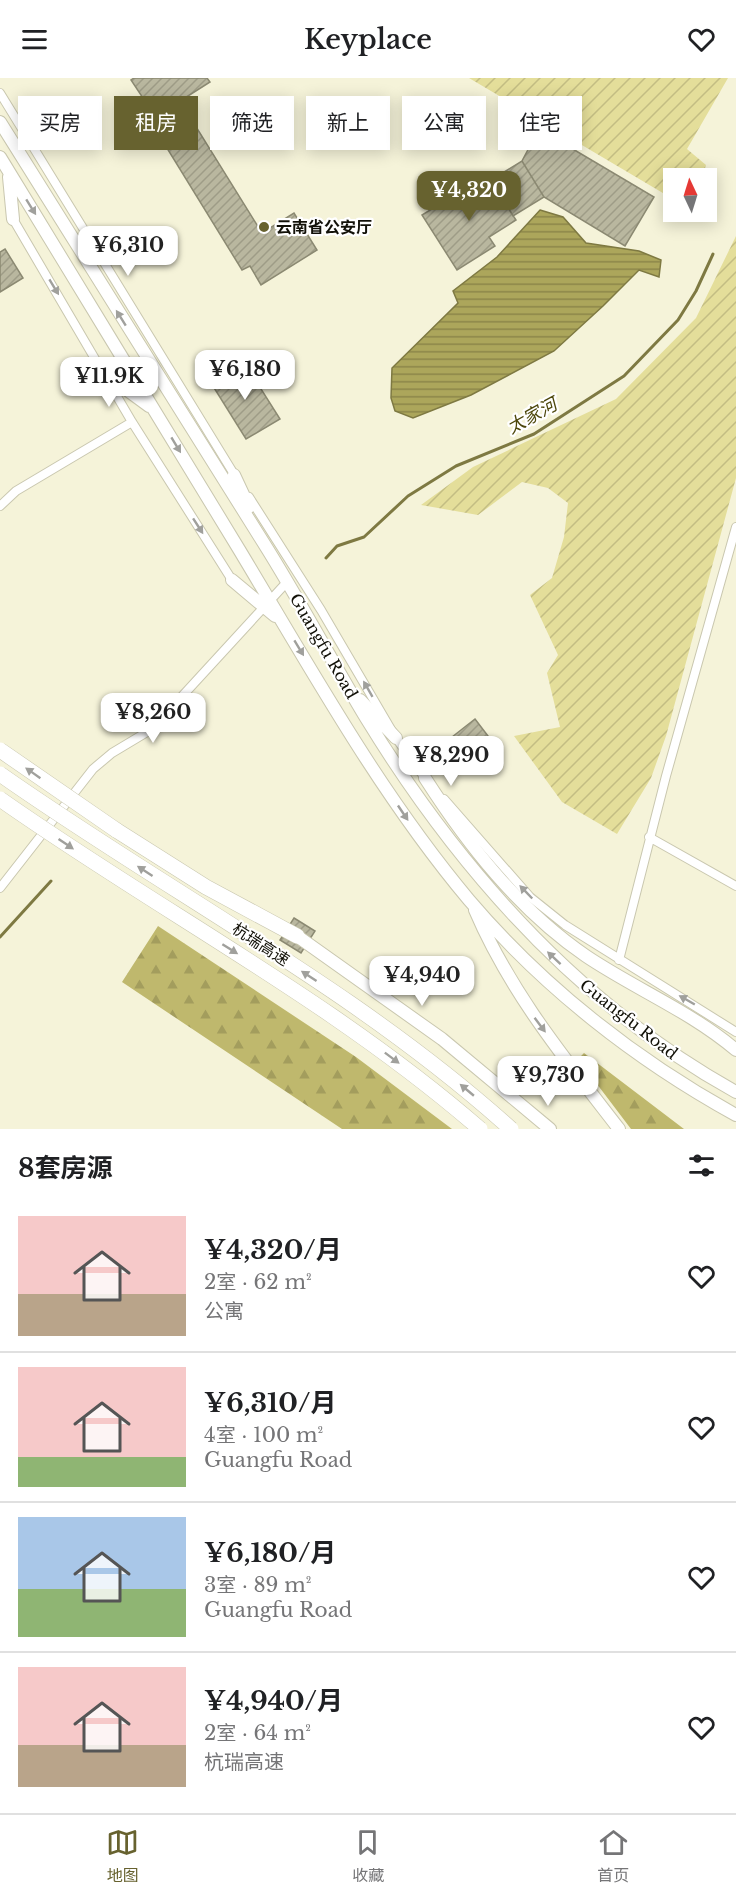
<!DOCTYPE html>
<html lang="zh">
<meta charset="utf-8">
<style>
:root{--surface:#fff;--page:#f6f6f6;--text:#202124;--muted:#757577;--line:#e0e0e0;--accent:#67622f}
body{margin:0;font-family:"Libre Baskerville","Noto Sans SC",serif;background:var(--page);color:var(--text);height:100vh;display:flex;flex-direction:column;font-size:22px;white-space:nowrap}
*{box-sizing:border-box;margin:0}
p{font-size:20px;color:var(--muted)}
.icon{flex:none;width:33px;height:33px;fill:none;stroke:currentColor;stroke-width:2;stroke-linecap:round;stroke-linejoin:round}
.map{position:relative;height:1051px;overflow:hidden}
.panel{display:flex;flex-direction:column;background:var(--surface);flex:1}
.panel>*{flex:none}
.top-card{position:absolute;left:18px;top:18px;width:700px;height:54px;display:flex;gap:12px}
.needle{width:39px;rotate:356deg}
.fabs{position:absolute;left:663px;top:90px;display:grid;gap:12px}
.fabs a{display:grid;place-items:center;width:54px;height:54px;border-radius:0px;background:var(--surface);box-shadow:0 3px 15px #0003;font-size:30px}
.price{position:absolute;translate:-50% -51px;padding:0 14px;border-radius:12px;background:#fff;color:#222;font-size:20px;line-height:39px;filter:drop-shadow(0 2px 3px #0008)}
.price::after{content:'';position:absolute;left:50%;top:36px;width:18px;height:14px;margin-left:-9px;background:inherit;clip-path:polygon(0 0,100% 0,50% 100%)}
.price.current{background:var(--accent);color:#fff}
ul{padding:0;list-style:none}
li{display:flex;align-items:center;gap:18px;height:150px;padding:0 18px}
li+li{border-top:2px solid var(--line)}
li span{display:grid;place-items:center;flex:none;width:168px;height:120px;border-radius:0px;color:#555}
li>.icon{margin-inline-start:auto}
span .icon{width:72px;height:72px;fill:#fffc;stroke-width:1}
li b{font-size:26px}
h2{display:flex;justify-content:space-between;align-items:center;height:72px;padding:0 18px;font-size:26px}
.pill{padding:0 21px;border-radius:0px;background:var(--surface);box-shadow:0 3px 15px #0003;font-size:21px;line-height:54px}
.pill.current{background:var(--accent);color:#fff}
header{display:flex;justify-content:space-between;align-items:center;height:78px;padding:0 18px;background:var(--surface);font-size:27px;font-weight:600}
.menu{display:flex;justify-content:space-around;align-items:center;height:84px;border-top:2px solid var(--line);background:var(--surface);font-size:16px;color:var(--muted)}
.menu a{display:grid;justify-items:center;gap:3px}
.menu .current{color:var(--accent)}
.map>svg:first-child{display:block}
</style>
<header><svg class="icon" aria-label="menu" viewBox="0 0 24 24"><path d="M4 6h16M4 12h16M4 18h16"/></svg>Keyplace<svg class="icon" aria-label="heart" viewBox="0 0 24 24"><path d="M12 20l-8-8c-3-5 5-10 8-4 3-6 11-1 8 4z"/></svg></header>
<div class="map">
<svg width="736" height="1051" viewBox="0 0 736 1051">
<defs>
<pattern id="forest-firs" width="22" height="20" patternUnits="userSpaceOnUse" patternTransform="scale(1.5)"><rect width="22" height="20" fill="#bfb86d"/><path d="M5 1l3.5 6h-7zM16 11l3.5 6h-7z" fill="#a39d5d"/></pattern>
<pattern id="garden-furrows" width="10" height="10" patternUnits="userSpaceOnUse" patternTransform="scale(1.5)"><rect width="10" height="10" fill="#e4de9a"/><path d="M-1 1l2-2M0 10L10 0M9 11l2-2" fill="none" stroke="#c3bd83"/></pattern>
<pattern id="water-rules" width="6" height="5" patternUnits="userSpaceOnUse" patternTransform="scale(1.5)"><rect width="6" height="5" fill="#aca65b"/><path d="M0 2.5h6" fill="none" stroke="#8b8649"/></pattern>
<pattern id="building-hatch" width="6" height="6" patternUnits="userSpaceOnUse" patternTransform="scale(1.5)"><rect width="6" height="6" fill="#b9b79f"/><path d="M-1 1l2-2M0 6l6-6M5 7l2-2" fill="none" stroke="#9e9c87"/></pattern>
</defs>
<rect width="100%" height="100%" fill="#f5f3d9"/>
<!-- forest -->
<path fill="url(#forest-firs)" d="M158 848 356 979 452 1051H342L122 904Z
M584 975 684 1051H631L578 981Z"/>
<!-- garden -->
<path fill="url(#garden-furrows)" d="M469 0H728L687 71 706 87 702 100H674L673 121Z
M736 158V400L666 658 651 700 617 756 562 724 514 658 560 649 547 595 558 577 530 517 552 500 564 459 568 425 548 410 522 404 478 437 421 427 473 389 616 321 696 240Z"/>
<!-- water -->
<path fill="url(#water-rules)" stroke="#7e7942" stroke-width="1.5" d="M540 132 563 139 586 165 639 173 661 182 659 199 639 192 603 228 554 273 471 317 413 340 395 333 391 320 392 290 458 225 453 213 497 179Z"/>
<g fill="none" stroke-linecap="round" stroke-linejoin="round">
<!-- stream -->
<path stroke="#7e7942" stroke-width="3" d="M326 480 337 468 364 459 408 418 456 388 534 356 624 298 678 242 696 213 713 176
M0 859 51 803"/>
</g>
<!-- building -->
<path fill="url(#building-hatch)" stroke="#8b8972" stroke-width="1.5" d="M134 0H207L210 4 180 23 262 155 294 135 317 172 261 207 250 188 242 192 138 23 143 20 131 2Z
M539 51 654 119 625 168 544 119 522 83Z
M522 83 544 119 513 138 491 102Z
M487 97 516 142 489 159 495 168 457 192 422 137Z
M5 171 23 200 0 214V174Z
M244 284 280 341 246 361 211 305Z
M475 641 501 675 479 692 452 659Z
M294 840 315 853 301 875 280 862Z"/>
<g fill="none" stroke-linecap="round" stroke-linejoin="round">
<!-- street casing -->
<g stroke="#c9c7af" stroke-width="10">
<path id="street" d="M0 15 237 401
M13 141 132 344 232 502
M249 419 321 532 396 660 427 703
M0 428 16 413 132 344
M444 721 530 819 565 847 736 954
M649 759 736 808
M0 810 93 691 112 675 152 651 287 504
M619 882 666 698 736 449"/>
</g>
<!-- secondary casing -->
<g stroke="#c9c7af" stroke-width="14">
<path id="secondary" d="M297 858 442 961 550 1051"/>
</g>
<!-- primary casing -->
<g stroke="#c9c7af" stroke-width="14">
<path id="primary" d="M0 44C87 185 176 323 263 464 299 521 331 582 366 640 459 792 579 927 736 1014
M0 79C80 210 160 342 240 473 311 591 380 716 469 822 543 909 636 982 736 1037
M9 99 13 141
M104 295 149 328
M234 397 249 429
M232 502 275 538
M360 622 396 660
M425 700C468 767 519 832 586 878 635 911 690 933 736 972
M475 832C510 914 565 981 619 1051"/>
</g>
<!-- highway casing -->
<g stroke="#c9c7af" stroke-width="16">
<path id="highway" d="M116 752 206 809 297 858"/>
</g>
<!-- street -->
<use href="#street" stroke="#fff" stroke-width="8"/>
<!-- secondary -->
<use href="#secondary" stroke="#fff" stroke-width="12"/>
<!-- primary -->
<use href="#primary" stroke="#fff" stroke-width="12"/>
<!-- highway -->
<use href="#highway" stroke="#fff" stroke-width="15"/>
<!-- highway-bridge casing -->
<g stroke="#c9c7af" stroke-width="16" stroke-linecap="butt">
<path id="highway-bridge" d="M0 672 116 752
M0 696C169 815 356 911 511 1051
M0 721C159 833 333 923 480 1051"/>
</g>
<!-- highway-bridge -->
<use href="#highway-bridge" stroke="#fff" stroke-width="15"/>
</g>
<!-- one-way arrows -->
<defs><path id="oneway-solid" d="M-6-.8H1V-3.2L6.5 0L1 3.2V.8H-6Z" transform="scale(1.5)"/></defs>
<g fill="#a0a09c">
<use href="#oneway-solid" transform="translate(31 129) rotate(58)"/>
<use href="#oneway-solid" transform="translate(54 209) rotate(59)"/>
<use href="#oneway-solid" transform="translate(121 240) rotate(-122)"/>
<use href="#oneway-solid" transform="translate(176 367) rotate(59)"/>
<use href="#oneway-solid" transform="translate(198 448) rotate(57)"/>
<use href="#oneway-solid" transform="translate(299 570) rotate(59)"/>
<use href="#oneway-solid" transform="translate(368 611) rotate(-120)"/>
<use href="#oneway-solid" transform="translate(33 695) rotate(-145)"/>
<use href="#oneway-solid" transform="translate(403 735) rotate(56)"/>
<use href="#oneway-solid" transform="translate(66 766) rotate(34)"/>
<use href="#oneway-solid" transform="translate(145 793) rotate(-147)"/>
<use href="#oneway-solid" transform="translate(526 814) rotate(-134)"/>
<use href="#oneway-solid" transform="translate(230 871) rotate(32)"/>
<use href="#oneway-solid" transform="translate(554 880) rotate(-137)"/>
<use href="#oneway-solid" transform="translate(309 898) rotate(-147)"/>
<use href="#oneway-solid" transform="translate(687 922) rotate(-150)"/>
<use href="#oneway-solid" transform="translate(540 947) rotate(53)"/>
<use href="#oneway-solid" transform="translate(392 980) rotate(37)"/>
<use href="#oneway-solid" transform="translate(467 1012) rotate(-140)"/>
</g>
<!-- markers -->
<circle fill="#67622f" stroke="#fff" stroke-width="2" cx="264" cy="149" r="6"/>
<g text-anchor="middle" stroke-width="4.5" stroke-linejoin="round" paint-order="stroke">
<!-- poi labels -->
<g font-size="16" font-weight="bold" fill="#121108" stroke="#fff" text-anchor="start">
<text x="276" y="155">云南省公安厅</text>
</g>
<!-- street labels -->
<g font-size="16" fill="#121108" stroke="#fff">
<text transform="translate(324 568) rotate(60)" y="6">Guangfu Road</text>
<text transform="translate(261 866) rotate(33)" y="6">杭瑞高速</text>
<text transform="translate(629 941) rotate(38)" y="6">Guangfu Road</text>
</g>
<!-- water labels -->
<g font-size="18" font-style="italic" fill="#4d470b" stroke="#fff">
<text transform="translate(532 338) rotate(-29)" y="6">太家河</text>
</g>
</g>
</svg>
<div class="fabs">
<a><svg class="needle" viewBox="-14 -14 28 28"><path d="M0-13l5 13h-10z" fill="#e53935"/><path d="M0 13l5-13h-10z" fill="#757577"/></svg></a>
</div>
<b class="price current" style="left:469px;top:144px">¥4,320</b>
<b class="price" style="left:128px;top:199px">¥6,310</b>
<b class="price" style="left:245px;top:323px">¥6,180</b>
<b class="price" style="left:109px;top:330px">¥11.9K</b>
<b class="price" style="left:153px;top:666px">¥8,260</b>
<b class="price" style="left:451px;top:709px">¥8,290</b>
<b class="price" style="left:422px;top:929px">¥4,940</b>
<b class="price" style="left:548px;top:1029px">¥9,730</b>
<div class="top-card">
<a class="pill">买房</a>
<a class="pill current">租房</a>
<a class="pill">筛选</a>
<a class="pill">新上</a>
<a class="pill">公寓</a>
<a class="pill">住宅</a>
</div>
</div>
<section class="panel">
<h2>8套房源<svg class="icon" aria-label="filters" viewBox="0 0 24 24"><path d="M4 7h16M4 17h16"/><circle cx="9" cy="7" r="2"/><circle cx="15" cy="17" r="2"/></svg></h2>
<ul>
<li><span style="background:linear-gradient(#f6c9c9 65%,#b9a48a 0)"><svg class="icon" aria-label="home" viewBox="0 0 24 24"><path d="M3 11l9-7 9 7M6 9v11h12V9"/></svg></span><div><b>¥4,320/月</b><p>2室 · 62 m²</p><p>公寓</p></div><svg class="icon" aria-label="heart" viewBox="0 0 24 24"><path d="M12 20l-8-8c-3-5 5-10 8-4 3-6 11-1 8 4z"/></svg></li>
<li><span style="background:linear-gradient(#f6c9c9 75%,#8fb573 0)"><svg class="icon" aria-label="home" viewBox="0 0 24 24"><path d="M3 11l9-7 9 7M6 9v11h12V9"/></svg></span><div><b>¥6,310/月</b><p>4室 · 100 m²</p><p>Guangfu Road</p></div><svg class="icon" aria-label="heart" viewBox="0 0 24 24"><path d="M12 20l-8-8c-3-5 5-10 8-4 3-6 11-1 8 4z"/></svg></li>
<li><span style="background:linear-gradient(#a9c7e8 60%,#8fb573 0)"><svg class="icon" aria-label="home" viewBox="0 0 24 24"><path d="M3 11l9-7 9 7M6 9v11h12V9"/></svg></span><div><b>¥6,180/月</b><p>3室 · 89 m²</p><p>Guangfu Road</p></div><svg class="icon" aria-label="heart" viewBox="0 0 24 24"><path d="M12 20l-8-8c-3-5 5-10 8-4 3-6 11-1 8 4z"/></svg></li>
<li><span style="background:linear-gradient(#f6c9c9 65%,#b9a48a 0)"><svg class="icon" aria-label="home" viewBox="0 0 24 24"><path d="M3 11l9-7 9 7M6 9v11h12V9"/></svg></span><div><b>¥4,940/月</b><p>2室 · 64 m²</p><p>杭瑞高速</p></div><svg class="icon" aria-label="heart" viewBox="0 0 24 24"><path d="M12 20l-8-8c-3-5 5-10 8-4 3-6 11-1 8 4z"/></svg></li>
</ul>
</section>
<nav class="menu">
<a class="current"><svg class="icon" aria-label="map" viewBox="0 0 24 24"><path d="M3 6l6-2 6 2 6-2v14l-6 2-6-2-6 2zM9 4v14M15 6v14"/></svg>地图</a>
<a><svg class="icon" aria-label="saved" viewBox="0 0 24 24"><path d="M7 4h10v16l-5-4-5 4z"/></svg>收藏</a>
<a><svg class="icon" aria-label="home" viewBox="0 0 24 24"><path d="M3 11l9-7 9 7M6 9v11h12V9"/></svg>首页</a>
</nav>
